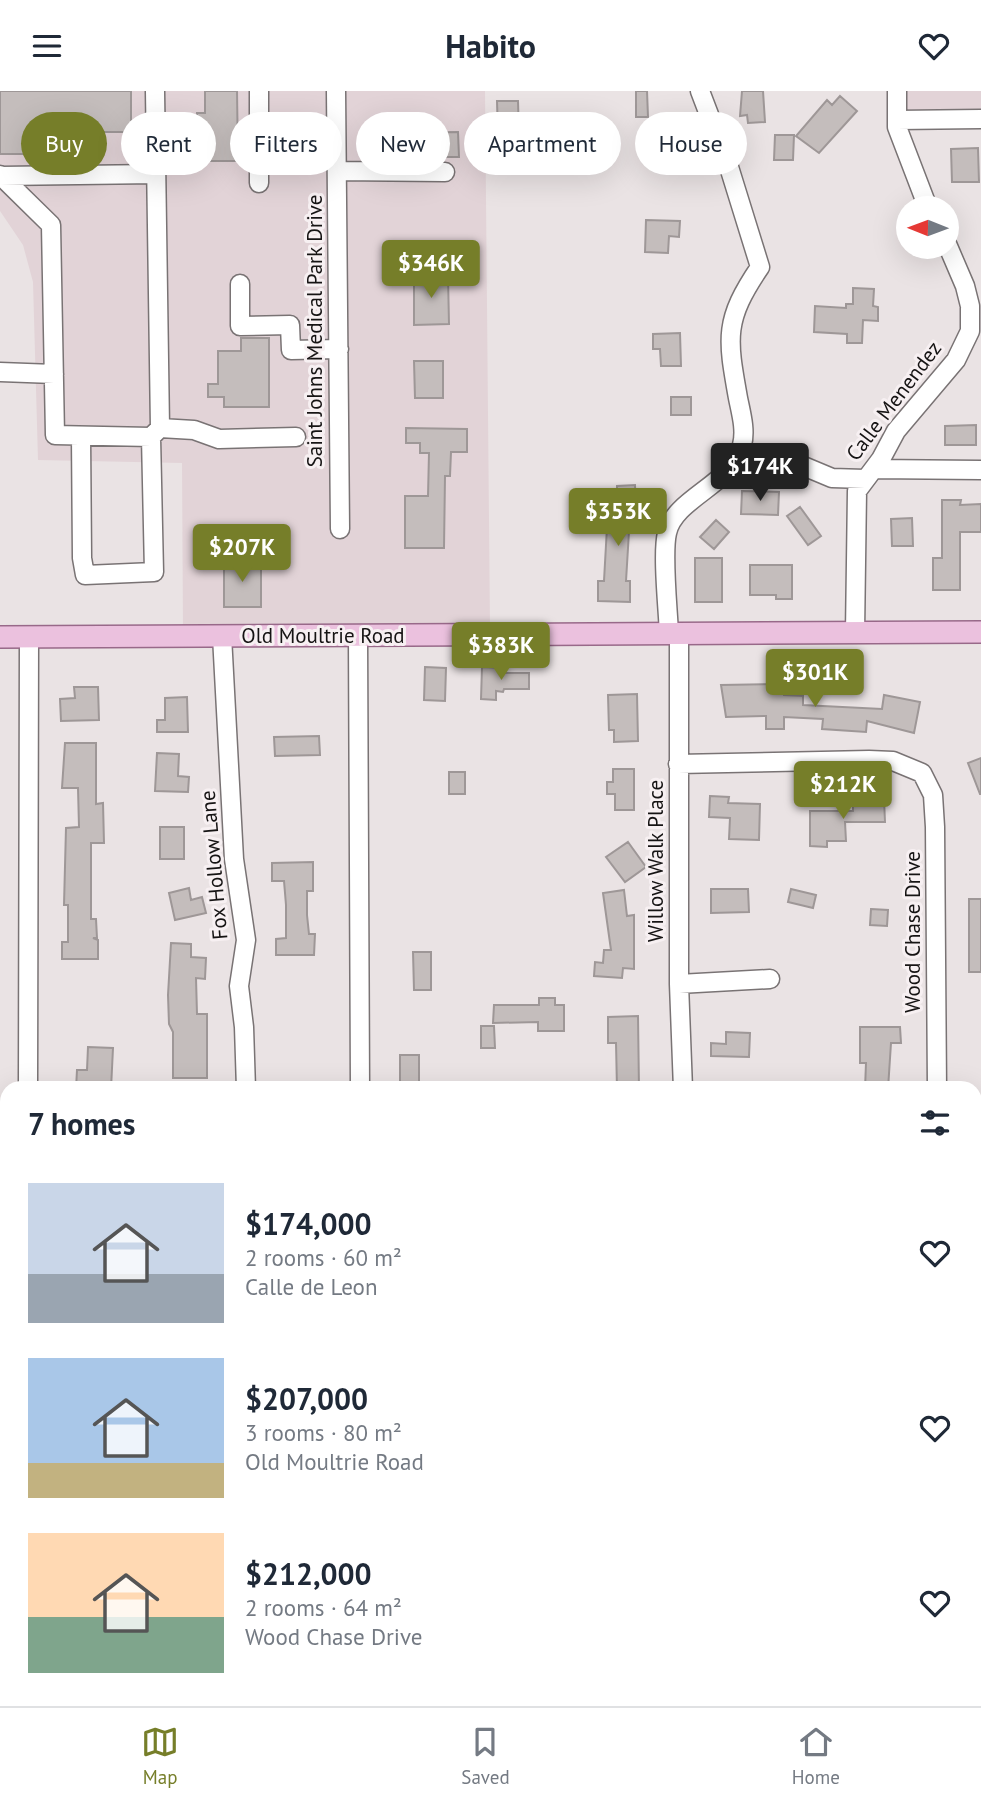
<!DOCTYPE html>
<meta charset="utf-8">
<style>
:root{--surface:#fff;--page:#f2f2f3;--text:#1f2937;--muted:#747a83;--line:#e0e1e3;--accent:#767e29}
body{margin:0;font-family:"PT Sans",sans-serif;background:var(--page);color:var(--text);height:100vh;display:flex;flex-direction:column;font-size:26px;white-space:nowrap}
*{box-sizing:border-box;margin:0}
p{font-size:23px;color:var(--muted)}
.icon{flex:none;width:38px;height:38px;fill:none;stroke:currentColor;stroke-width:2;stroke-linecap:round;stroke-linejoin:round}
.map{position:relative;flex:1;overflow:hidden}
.panel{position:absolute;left:0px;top:990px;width:982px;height:625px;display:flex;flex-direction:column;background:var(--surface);border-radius:21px 21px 0 0;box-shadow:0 7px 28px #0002}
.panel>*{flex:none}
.top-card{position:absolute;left:21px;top:21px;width:940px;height:63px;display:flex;gap:14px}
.needle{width:46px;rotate:271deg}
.buttons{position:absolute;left:896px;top:105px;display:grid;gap:14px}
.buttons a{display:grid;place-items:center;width:63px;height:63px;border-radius:50%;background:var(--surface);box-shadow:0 7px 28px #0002;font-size:35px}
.price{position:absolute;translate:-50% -60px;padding:0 16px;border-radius:7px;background:var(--accent);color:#fff;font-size:23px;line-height:46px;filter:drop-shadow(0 2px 4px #0008)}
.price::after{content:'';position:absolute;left:50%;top:42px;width:21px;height:16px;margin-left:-10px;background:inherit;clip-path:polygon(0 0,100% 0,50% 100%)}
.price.on{background:#222;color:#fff}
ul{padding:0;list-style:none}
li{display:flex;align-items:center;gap:21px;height:175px;padding:0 28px}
li span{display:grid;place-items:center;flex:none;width:196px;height:140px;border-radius:0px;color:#555}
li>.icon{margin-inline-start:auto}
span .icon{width:84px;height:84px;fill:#fffc;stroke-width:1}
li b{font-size:30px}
h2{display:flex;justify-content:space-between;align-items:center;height:84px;padding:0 28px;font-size:30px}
.tag{padding:0 24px;border-radius:32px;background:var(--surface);box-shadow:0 7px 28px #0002;font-size:24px;line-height:63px}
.tag.on{background:var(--accent);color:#fff}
header{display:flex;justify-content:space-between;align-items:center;height:91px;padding:0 28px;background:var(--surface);font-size:32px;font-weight:700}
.dock{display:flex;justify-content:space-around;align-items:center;height:98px;border-top:2px solid var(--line);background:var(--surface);font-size:19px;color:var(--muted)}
.dock a{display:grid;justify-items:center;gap:4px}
.dock .on{color:var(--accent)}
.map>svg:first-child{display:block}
</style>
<header><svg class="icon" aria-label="menu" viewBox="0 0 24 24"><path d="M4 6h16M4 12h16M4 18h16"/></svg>Habito<svg class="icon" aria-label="heart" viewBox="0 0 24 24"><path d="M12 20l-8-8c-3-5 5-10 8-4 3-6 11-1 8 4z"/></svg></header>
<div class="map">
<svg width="981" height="1615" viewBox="0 0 981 1615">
<rect width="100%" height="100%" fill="#eae3e4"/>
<!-- built -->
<path fill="#e2d3d7" d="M0 0H485L490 536 183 538 182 372 38 369 33 191 23 154 0 120Z
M903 0H981V30L903 29Z"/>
<!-- green -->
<path fill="#ebc5b3" d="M981 1220V1317L975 1320V1223Z
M0 1426H7V1608H318L313 1615H0Z
M981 1473V1574H975V1474Z"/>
<!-- building -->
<path fill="#c4bdbc" stroke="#9e9797" stroke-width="2" d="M0 0H131V41H50V63H0Z
M205 0H237L238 70H205V38H197V22H205Z
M636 0H647L648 26H636Z
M742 0H763L765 31 748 32 747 24 740 25Z
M840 5 857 20 819 62 796 45 827 9 832 14Z
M497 10H518L519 44 498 45Z
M136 34H144L145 72H136Z
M458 41 459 66H379V42Z
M775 44H794L793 69H774Z
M978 57 979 91H952L951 58Z
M646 129 680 130 679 146 669 145 668 162 645 161Z
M414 185H448L449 233 414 234Z
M853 197 874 198 873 215 878 216V230L863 229 862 252H847V243L814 241 815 215 846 217V213H853Z
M680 242 681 275H661L660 258H653V243Z
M241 247H269V316H224V306H208V293H218V260H241Z
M414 270H443V307H415Z
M671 306H691V324H671Z
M976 334V354H945V335Z
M406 337 467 338V361H451L450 385H445L444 457H405V405H428L429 362H420V352H406Z
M635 394 636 424H630L626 490H630V511L598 510V490H604L607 436H613L612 409 617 408V395Z
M742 400 779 401 778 424 741 423Z
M942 409H961L960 414 981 413V441H960V499H933V467H942Z
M800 416 821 445 808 454 787 425Z
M912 427 913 455H892L891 428Z
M716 429 729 441 714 458 700 446Z
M695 467H722V511H695Z
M224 470H261V516H224Z
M750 474H792V508H776V504H750Z
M425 576 446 577 445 610 424 609Z
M482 576 504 577V582H529V598H504L503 601 496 600V609L481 608Z
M784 593V604L803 605V614L882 618 884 604 920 611 914 642 867 630 866 641 822 638 823 628 784 626V638H766V625L726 626 721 594Z
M74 596H98L99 629 61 630 60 608 75 607Z
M637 603 638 650 614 651V639H609L608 604Z
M187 606 188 641H157V629H165V607Z
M319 645 320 664 275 665 274 646Z
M65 652H96V713L103 712 104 752H91V828H96L97 847H93L98 849V868H62V851H68V814H64L66 737 79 736 78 697H62Z
M157 662 179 663 178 685 189 686 188 701 155 700Z
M981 667V703H980L968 672Z
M613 678H634V719H615V703H607V691H613Z
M449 681H465V703H449Z
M710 705 729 706 728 712 760 713 759 749 729 748 730 727 709 726Z
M853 707 884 708 885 731H845L846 750H827V756L810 755V720H853Z
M160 736H184V768H160Z
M628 751 646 776 625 791 606 766Z
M313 771V800H307V824L309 843H315L314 864H276V848L286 847V814L284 790H272V772Z
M189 797 191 809 202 806 206 822 175 829 169 802Z
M711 798H748L749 821 711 822Z
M791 798 816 804 813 817 788 811Z
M624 799 627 825 634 824V878L623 877 622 887 594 885 595 871 603 872 604 859H611L603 802Z
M969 808H981V881H969Z
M871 818 888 819 887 835 870 834Z
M171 852 191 853V866L206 867 205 888 196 887 197 923H207V987H173V941L169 933 168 904Z
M413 861H431V899H414Z
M539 907H555V914H564V940H538V931L493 932 494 914H539Z
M638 925 639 998H617L616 952H608V926Z
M481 935H494L495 957H481Z
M860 936H900L901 952H891L888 998H865L866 972H860Z
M726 941 750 942 749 966 711 965V952L726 953Z
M88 956 113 957 111 998H76L77 979H87Z
M400 964H419V998H400Z"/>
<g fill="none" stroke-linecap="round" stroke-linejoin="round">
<!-- minor casing -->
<g stroke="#797374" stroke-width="21">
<path id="minor" d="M259 0V92
M336 0 340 438
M897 0V36L928 117
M897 29 981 28
M337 80 445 81
M0 84 51 134 55 344 151 346 160 337 155 0
M1 85 156 83
M240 193V235L290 234 291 259 339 258
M0 281 54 283
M160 337 194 339 219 348 296 346
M81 345 82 467 85 484 154 481 151 346
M736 372 761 364H777L832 387 865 388
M874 378 981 379
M855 542 857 400 881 368 896 340 956 269 970 240V215L965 195 947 153
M669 543C668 518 662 463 667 442 674 407 734 393 742 354 746 339 741 322 738 307 727 246 724 229 760 176L729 76 700 0
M679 543V893L683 998
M222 545 234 768 246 849 239 895 244 936 246 998
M358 545 360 998
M678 673 869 669 893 670 922 682 933 704 935 736 937 998
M679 893 770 888
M28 998 29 546
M975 1125 981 1121
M975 1461H981"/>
</g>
<!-- major casing -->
<g stroke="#986989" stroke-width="24">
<path id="major" d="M0 546 981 541"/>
</g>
<!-- minor -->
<use href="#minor" stroke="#fff" stroke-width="18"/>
<!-- major -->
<use href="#major" stroke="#ebc1de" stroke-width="21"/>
<!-- rail casing -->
<g stroke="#696565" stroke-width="7">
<path id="rail" d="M975 1533 981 1532
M0 1578H7"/>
</g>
<!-- rail -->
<use href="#rail" stroke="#f7f0f2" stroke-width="4.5" stroke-dasharray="13" stroke-linecap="butt"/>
</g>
<g text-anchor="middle" stroke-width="6" stroke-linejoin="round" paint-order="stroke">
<!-- street labels -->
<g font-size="21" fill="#161414" stroke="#f7f0f2">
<text transform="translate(315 240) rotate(-90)" y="7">Saint Johns Medical Park Drive</text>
<text transform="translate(894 310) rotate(-53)" y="7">Calle Menendez</text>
<text x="323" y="552">Old Moultrie Road</text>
<text transform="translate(656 770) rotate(-90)" y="7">Willow Walk Place</text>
<text transform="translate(214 774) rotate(-95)" y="7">Fox Hollow Lane</text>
<text transform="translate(913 841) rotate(-90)" y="7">Wood Chase Drive</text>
</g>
</g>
</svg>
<div class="buttons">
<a><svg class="needle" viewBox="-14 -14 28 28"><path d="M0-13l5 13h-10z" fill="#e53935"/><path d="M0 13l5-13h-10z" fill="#747a83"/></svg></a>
</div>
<b class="price" style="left:431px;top:209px">$346K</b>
<b class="price on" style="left:760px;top:412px">$174K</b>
<b class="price" style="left:618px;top:457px">$353K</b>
<b class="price" style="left:242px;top:493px">$207K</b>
<b class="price" style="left:501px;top:591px">$383K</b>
<b class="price" style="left:815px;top:618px">$301K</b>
<b class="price" style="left:843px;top:730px">$212K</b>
<div class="top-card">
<a class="tag on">Buy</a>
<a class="tag">Rent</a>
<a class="tag">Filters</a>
<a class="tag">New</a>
<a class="tag">Apartment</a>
<a class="tag">House</a>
</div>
<section class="panel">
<h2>7 homes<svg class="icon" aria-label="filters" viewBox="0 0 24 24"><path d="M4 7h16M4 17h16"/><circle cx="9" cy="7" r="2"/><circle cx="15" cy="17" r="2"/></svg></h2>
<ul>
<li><span style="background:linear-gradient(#c9d6e8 65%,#9aa5b1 0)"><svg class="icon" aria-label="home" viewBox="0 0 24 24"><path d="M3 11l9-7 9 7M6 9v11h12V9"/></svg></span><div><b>$174,000</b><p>2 rooms · 60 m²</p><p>Calle de Leon</p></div><svg class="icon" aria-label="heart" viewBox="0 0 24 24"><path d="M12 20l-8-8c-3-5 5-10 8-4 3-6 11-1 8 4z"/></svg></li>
<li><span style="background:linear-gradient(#a9c7e8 75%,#c2b280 0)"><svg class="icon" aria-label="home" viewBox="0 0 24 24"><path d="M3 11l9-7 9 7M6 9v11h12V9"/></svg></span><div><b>$207,000</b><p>3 rooms · 80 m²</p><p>Old Moultrie Road</p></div><svg class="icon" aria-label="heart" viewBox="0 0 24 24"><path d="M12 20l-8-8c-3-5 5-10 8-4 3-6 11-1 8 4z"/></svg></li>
<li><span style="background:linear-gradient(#ffd9b3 60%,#7fa58c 0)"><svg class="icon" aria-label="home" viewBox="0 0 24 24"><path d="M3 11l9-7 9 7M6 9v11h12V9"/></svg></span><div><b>$212,000</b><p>2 rooms · 64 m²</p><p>Wood Chase Drive</p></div><svg class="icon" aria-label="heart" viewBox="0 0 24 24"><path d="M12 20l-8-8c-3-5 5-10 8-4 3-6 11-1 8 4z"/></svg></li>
</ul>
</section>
</div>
<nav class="dock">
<a class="on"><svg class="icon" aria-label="map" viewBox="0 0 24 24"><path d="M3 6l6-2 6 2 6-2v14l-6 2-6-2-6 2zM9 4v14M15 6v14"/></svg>Map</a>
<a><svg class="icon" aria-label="saved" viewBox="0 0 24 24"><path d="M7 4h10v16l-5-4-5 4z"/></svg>Saved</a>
<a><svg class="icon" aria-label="home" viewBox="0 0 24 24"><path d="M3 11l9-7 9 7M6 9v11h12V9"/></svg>Home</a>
</nav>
